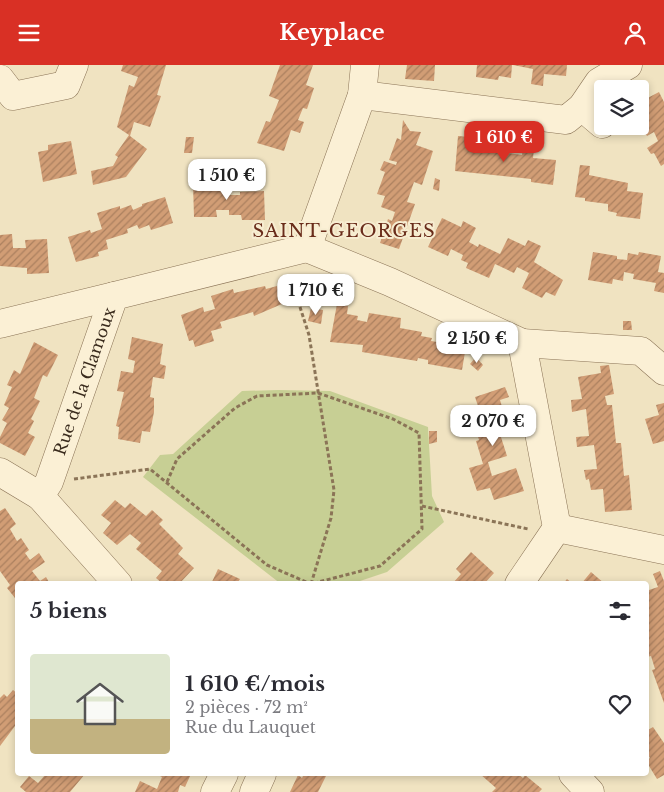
<!DOCTYPE html>
<html lang="fr">
<meta charset="utf-8">
<style>
:root{--surface:#fff;--page:#f2f2f3;--text:#2b2b33;--muted:#7c7c81;--accent:#d93025}
body{margin:0;font-family:"Libre Baskerville",serif;background:var(--page);color:var(--text);height:100vh;display:flex;flex-direction:column;font-size:19px;white-space:nowrap}
*{box-sizing:border-box;margin:0}
p{font-size:16px;color:var(--muted)}
.icon{flex:none;width:28px;height:28px;fill:none;stroke:currentColor;stroke-width:2;stroke-linecap:round;stroke-linejoin:round}
.map{position:relative;flex:1;overflow:hidden}
.panel{position:absolute;left:15px;top:516px;width:634px;height:195px;display:flex;flex-direction:column;background:var(--surface);border-radius:5px;box-shadow:0 2px 8px #0003}
.panel>*{flex:none}
.buttons{position:absolute;left:594px;top:15px;display:grid;gap:10px}
.buttons a{display:grid;place-items:center;width:55px;height:55px;border-radius:5px;background:var(--surface);box-shadow:0 2px 8px #0003;font-size:25px}
.price{position:absolute;translate:-50% -42px;padding:0 11px;border-radius:10px;background:#fff;color:#222;font-size:16px;line-height:32px;filter:drop-shadow(0 1px 2px #0008)}
.price::after{content:'';position:absolute;left:50%;top:30px;width:15px;height:11px;margin-left:-8px;background:inherit;clip-path:polygon(0 0,100% 0,50% 100%)}
.price.current{background:var(--accent);color:#fff}
ul{padding:0;list-style:none}
li{display:flex;align-items:center;gap:15px;height:125px;padding:0 15px}
li span{display:grid;place-items:center;flex:none;width:140px;height:100px;border-radius:5px;color:#555}
li>.icon{margin-inline-start:auto}
span .icon{width:60px;height:60px;fill:#fffc;stroke-width:1}
li b{font-size:21px}
h2{display:flex;justify-content:space-between;align-items:center;height:60px;padding:0 15px;font-size:21px}
header{display:flex;justify-content:space-between;align-items:center;height:65px;padding:0 15px;background:var(--accent);color:#fff;font-size:22px;font-weight:700}
.map>svg:first-child{display:block}
</style>
<header><svg class="icon" aria-label="menu" viewBox="0 0 24 24"><path d="M4 6h16M4 12h16M4 18h16"/></svg>Keyplace<svg class="icon" aria-label="person" viewBox="0 0 24 24"><circle cx="12" cy="8" r="4"/><path d="M4 21q1-7 8-7t8 7"/></svg></header>
<div class="map">
<svg width="664" height="727" viewBox="0 0 664 727">
<defs>
<pattern id="building-hatch" width="6" height="6" patternUnits="userSpaceOnUse" patternTransform="scale(1.25)"><rect width="6" height="6" fill="#d19d75"/><path d="M-1 1l2-2M0 6l6-6M5 7l2-2" fill="none" stroke="#ab805f"/></pattern>
</defs>
<rect width="100%" height="100%" fill="#f0e3c1"/>
<!-- green -->
<path fill="#c7cf94" d="M278 325 330 326 428 362 432 431 444 457 387 507 351 519H281L143 412 160 390 173 389 242 326Z"/>
<!-- building -->
<path fill="url(#building-hatch)" d="M123 0H166L157 30 161 31 150 62 134 57 130 71 147 84 126 112 93 120 91 106 113 101 118 92 115 90 129 70 117 62 129 20 134 22 138 12 121 6Z
M280 0H313L306 20 314 23 307 44 303 43 298 55 304 57 300 68 291 65 284 86 257 78 266 56 270 57 279 35 269 31Z
M407 0H435L434 16 405 14Z
M477 0H512L511 13 499 11 498 15 476 12Z
M513 0H567L566 11 544 9 543 21 531 19 533 4Z
M659 27 664 37V99L661 101 654 88 651 89 647 83 658 76 654 67 647 71 640 59V37Z
M403 55 410 66 421 67 416 80 433 86 422 120 414 117 407 137 415 139 399 184 380 178 388 154 392 156 395 147 381 142 385 131 377 129 385 107 380 105 384 96 396 100 397 97 389 95 397 73 401 75Z
M458 71 469 72 468 84 490 87 492 74 502 75 501 87 522 90 523 82 534 84 533 93 556 95 553 120 531 117V114L455 106Z
M186 72H194L192 88H184Z
M71 76 77 109 43 117 38 87 48 85V80Z
M580 100 590 101 589 110 628 118 627 126 643 128 640 154 616 151 617 148 608 146V139L585 136V133L575 132Z
M214 112H229V130H240V127L264 126 265 155H242L241 150H229V145H216L217 152H194L193 119 214 118Z
M435 113 440 115 439 126 433 124Z
M165 132 173 158 151 165 149 160 139 164 137 160 127 164 128 168 106 175 108 184 98 187 99 191 76 197 68 172 90 165 91 168 102 164 97 148 120 141V144L131 140 133 145 142 141V139Z
M442 153 461 162 463 156 476 163 469 177 478 182 479 179 500 189 508 173 525 181 528 175 541 181 534 197 563 215 555 231 546 227 542 233 522 223 529 208 517 202 514 208 495 199 489 213 466 203 468 198 461 195 463 190 451 184 448 191 428 182Z
M12 169 13 183H26L25 175 47 174 49 208 27 209V203L0 201V170Z
M593 187 617 191V194L627 195 628 188 638 190 639 187 661 191 658 207 664 208V228L654 226 656 218 633 214 634 209 624 207 623 216 613 214 612 219 588 215Z
M265 221 266 224 277 221 282 239 254 251 253 247 220 257 222 263 211 266 214 276 195 282 193 275 189 276 181 250 203 242 204 247 215 244 211 231 233 224 234 228Z
M337 239 348 241 347 249 358 251 357 255 367 257 369 248 401 253 400 263 422 267 421 271 432 273 431 276 456 280V285L465 287 462 305 428 299V295L418 293 417 296 362 287 363 280 330 277Z
M311 243 323 245 321 259 308 256Z
M623 256H631L632 265H623Z
M132 272 163 279 160 299 166 301 164 314 153 312 150 332 154 333V347L150 367 142 366 140 378 118 374 119 362 116 361 124 327 117 326 121 306 133 308 135 296 128 294Z
M34 277 58 290 47 312 43 310 34 333 40 336 31 354 34 356 28 368 35 372 25 391 0 378V372L7 358 2 355 9 343 4 340 12 322 7 320 14 305 20 309Z
M476 292 483 300 478 306 470 299Z
M609 300 614 329 605 331 607 340H612L616 378H621L624 411 629 410 632 445 605 447 603 424 591 425 589 414 586 415 584 405 597 404 594 380 577 382 576 372 589 371 586 344 572 347 571 335 582 334 578 312 601 308 600 301Z
M505 322 509 332 500 335 509 365 500 369 507 391 488 397 492 411 516 403 524 426 494 435 490 423 477 426 469 403 483 399 476 376 479 375 476 365 481 362 475 342 478 341 475 332Z
M664 338V376L653 379 645 354 659 350 656 340Z
M429 366H437V377L429 379Z
M115 435 125 443 130 438 146 451 152 445 163 455 159 459 183 483 178 489 194 503 179 519H163L156 513 162 506 136 484 141 478 130 469 117 480 103 468 111 458 101 450Z
M5 443 16 459 10 464 17 476 21 473 29 485 25 488 30 495 39 488 45 497 32 506 40 516 46 512 50 519H18V531L15 533 7 523 10 520 0 506V446Z
M471 487 494 508 484 519H452L461 509 456 504Z
M218 504 240 514 238 517 241 519H211Z
M660 506 664 516V638L652 605 655 604 651 591 647 592 646 590V526L658 522 653 509Z
M591 507 605 519H581Z
M567 514 573 519H563Z
M13 625 18 629V657L0 681V633L4 629 7 632Z
M653 662 664 678V710L657 714 646 696 650 693 646 687V663L648 665Z
M46 709H85L70 727H26L20 722 29 711 38 718Z
M156 709H191L185 722 180 720 178 727H135L140 716 157 724 162 712Z
M304 709H321L326 711 318 727H290L298 710 302 713Z
M480 709H518L523 713 525 710 542 724 539 727H492L496 723Z"/>
<g fill="none" stroke-linecap="round" stroke-linejoin="round">
<!-- minor casing -->
<g stroke="#8b7457" stroke-width="29">
<g id="minor">
<path d="M0 14 13 31 66 20 74 0"/>
<path d="M362 30 566 55 582 42 599 17 628 0"/>
<path d="M582 42 602 59"/>
<path d="M307 183 390 217 522 278 557 463 519 519"/>
<path d="M0 259 114 231"/>
<path d="M522 278 641 286 664 306"/>
<path d="M0 407 40 431"/>
<path d="M557 463 664 485"/>
<path id="s1" d="M118 519 40 431 49 417 114 231 307 183 362 30 365 0"/>
<path d="M573 709 590 727"/>
<path d="M215 727 224 709"/>
<path d="M254 727 262 709"/>
</g>
</g>
<!-- path -->
<path stroke="#8b7457" stroke-width="3" stroke-dasharray="4 2.5" stroke-linecap="butt" d="M290 211 309 270 334 425 331 453 311 519
M74 414 150 404 267 500 311 519
M167 417 177 394 235 343 257 331 318 328 393 354 419 368 422 464 380 501 311 519
M422 441 528 464"/>
<!-- minor -->
<use href="#minor" stroke="#fbf0d5" stroke-width="28"/>
</g>
<g text-anchor="middle" stroke-width="4" stroke-linejoin="round" paint-order="stroke">
<!-- street labels -->
<g font-size="16" fill="#3a2b1d" stroke="#f7edd1">
<text dy="6" stroke="none"><textPath href="#s1" startOffset="241">Rue de la Clamoux</textPath></text>
</g>
<!-- neighbourhood labels -->
<g font-size="18" letter-spacing="1" fill="#692c1a" stroke="#f7edd1">
<text x="344" y="172">SAINT-GEORGES</text>
</g>
</g>
</svg>
<div class="buttons">
<a><svg class="icon" aria-label="layers" viewBox="0 0 24 24"><path d="M12 4l9 5-9 5-9-5zM3 14l9 5 9-5"/></svg></a>
</div>
<b class="price current" style="left:504px;top:98px">1 610 €</b>
<b class="price" style="left:227px;top:136px">1 510 €</b>
<b class="price" style="left:316px;top:251px">1 710 €</b>
<b class="price" style="left:477px;top:299px">2 150 €</b>
<b class="price" style="left:493px;top:382px">2 070 €</b>
<section class="panel">
<h2>5 biens<svg class="icon" aria-label="filters" viewBox="0 0 24 24"><path d="M4 7h16M4 17h16"/><circle cx="9" cy="7" r="2"/><circle cx="15" cy="17" r="2"/></svg></h2>
<ul>
<li><span style="background:linear-gradient(#dfe7d0 65%,#c2b280 0)"><svg class="icon" aria-label="home" viewBox="0 0 24 24"><path d="M3 11l9-7 9 7M6 9v11h12V9"/></svg></span><div><b>1 610 €/mois</b><p>2 pièces · 72 m²</p><p>Rue du Lauquet</p></div><svg class="icon" aria-label="heart" viewBox="0 0 24 24"><path d="M12 20l-8-8c-3-5 5-10 8-4 3-6 11-1 8 4z"/></svg></li>
</ul>
</section>
</div>
